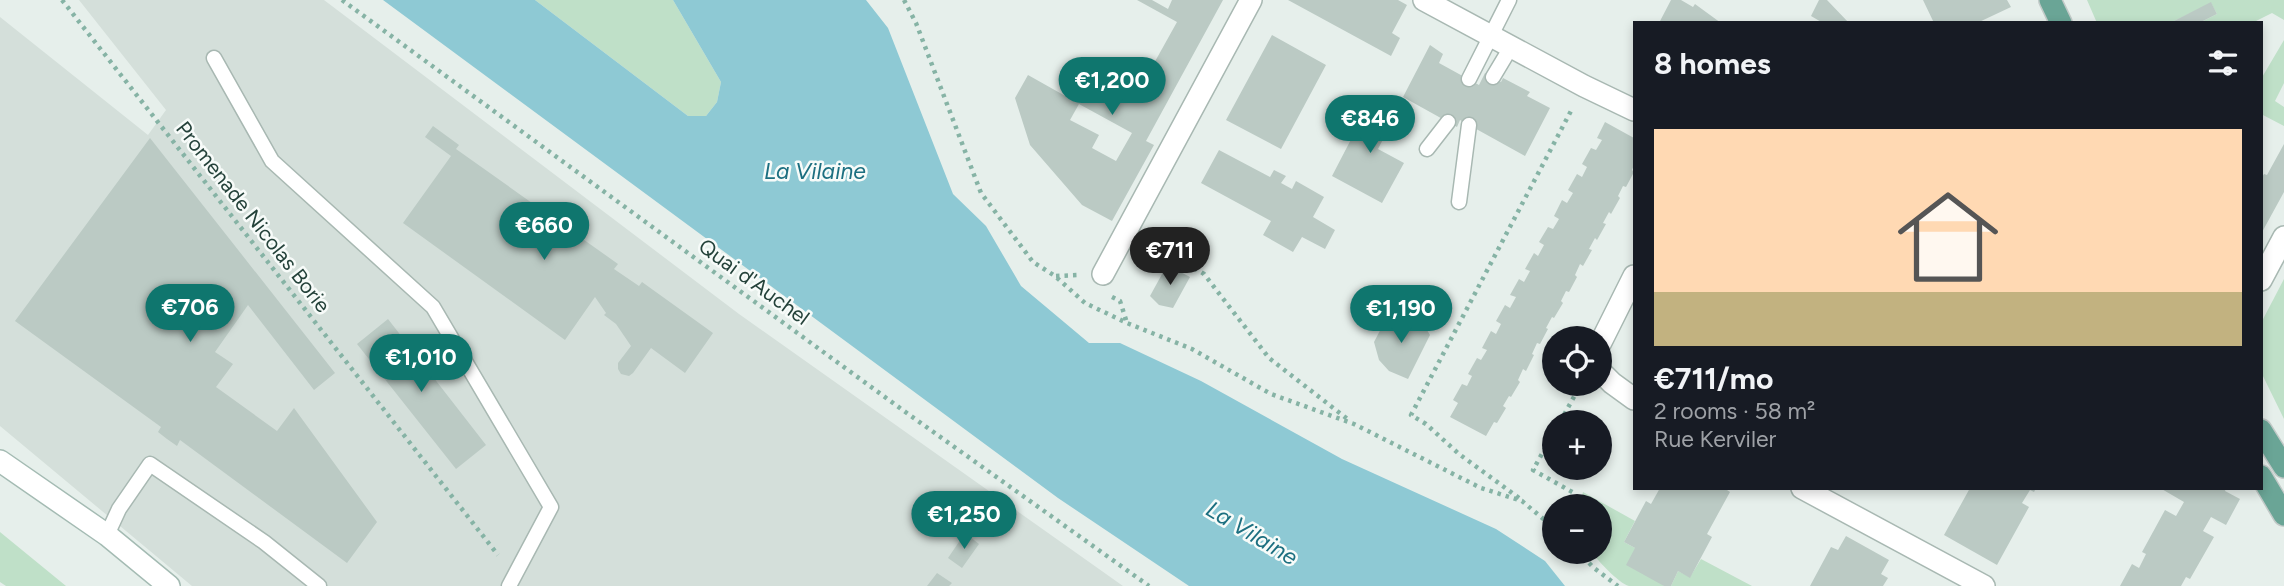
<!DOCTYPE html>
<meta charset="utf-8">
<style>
:root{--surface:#171b24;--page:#242831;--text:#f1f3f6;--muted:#9ea1a6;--line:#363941;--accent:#0f766e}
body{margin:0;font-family:Figtree,sans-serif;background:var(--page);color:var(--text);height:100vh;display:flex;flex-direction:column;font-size:26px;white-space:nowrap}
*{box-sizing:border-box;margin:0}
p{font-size:23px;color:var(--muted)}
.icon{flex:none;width:38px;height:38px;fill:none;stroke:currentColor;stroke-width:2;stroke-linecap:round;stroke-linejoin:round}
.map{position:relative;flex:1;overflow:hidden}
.details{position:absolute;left:1633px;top:21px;width:630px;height:469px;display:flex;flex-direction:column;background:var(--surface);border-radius:0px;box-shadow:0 4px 10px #0003}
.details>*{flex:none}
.fabs{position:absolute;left:1542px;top:326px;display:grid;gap:14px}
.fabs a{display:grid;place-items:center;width:70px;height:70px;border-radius:50%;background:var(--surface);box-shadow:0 4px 10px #0003;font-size:35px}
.price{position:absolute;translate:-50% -60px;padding:0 16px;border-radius:24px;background:var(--accent);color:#fff;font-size:23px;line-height:46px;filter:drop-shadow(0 2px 4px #0008)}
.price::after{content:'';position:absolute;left:50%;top:42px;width:21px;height:16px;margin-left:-10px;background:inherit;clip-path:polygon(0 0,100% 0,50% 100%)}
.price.on{background:#222;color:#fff}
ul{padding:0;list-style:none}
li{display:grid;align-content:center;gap:14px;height:371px;padding:0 21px}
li+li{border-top:2px solid var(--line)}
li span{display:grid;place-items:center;height:217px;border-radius:0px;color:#555}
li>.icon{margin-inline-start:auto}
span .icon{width:126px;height:126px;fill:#fffc;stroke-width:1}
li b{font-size:30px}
h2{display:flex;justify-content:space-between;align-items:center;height:84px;padding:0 21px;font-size:30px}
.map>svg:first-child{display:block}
</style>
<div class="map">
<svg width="2284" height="586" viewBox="0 0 2284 586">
<rect width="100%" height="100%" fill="#e6efeb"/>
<!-- built -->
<path fill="#d4dfda" d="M79 0H324L739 314 1123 586H192L0 426V17L148 135 166 110Z"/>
<!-- green -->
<path fill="#bfe0c8" d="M535 0H673L721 82 717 102 706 116H688Z
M2087 0H2284V20L2272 13 2252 23H2199L2217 14 2211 3 2170 23H2097Z
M2284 40V83L2275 101 2284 107V126L2261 114V79Z
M2284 279V419L2261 372V323Z
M1583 492 1635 521 1624 542 1635 548 1664 586C1654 586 1639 586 1629 586 1618 583 1598 560 1590 551H1600V506H1579Z
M0 532 66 586H6L0 582Z
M1701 559 1752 586H1671L1678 571 1690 577Z"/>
<!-- water -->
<path fill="#8ec9d4" d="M383 0H535L688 116H706L717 102 721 82 673 0H866L888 28 953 194 986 226 1021 286 1089 343H1120L1201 381 1342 459 1496 529 1545 561 1565 586H1189L1058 498Z"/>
<!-- building -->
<path fill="#bbcac4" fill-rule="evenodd" d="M1137 0H1152L1168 9 1172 0H1223L1146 141 1154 145 1112 221 1082 205 1030 145 1015 98 1028 75 1076 102 1083 88 1114 105 1134 67 1148 74 1177 22ZM1079 104 1132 133 1116 161 1092 148 1099 135 1070 120Z
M1288 0H1398L1407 5 1392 33 1400 38 1391 56Z
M1671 0H1681L1693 7 1695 4 1721 23H1659Z
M1819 0H1827L1849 23H1823L1811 16Z
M1923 0H2007L2011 7 1977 23H1934Z
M2211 2 2217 14 2199 23H2170Z
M1272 35 1326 65 1281 149 1226 120Z
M1430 45 1443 54 1439 63 1479 85 1485 73 1501 82 1503 78 1530 92 1527 96 1550 108 1525 156 1460 120 1457 127 1403 97Z
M1372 99 1397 112 1378 149 1404 163 1382 203 1332 176Z
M1605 122 1634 138V165L1632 170 1634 172 1626 187 1623 186 1618 196 1620 198 1611 214 1609 212 1603 223 1606 224 1597 240 1595 238 1589 249 1592 250 1583 266 1580 264 1575 275 1577 277 1569 292 1566 291 1561 301 1563 303 1554 318 1552 317 1546 328 1548 329 1540 344 1537 343 1532 354 1534 355 1526 371 1523 369 1518 380 1520 382 1511 397 1509 396 1503 406 1506 408 1497 423 1494 422 1486 436 1450 417 1458 403 1453 400 1462 384 1467 386 1472 376 1468 374 1477 358 1481 360 1487 350 1482 348 1491 331 1496 334 1501 324 1496 321 1505 305 1510 308 1516 297 1510 295 1519 279 1524 282 1530 271 1525 269 1534 253 1538 256 1544 245 1539 242 1548 227 1553 229 1559 219 1554 216 1562 200 1567 203 1573 193 1568 190 1577 174 1582 177 1587 167 1582 164 1591 148 1596 150 1602 140 1597 138Z
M433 126 459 145 456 149 618 264 614 269 639 286 642 282 713 333 685 373 651 348 633 373 629 376 621 374 618 369V363L631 346 616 324 604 315 606 313 595 297 565 340 403 223 451 156 425 137Z
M150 138 335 373 314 390 248 305 215 352 233 364 216 387 277 431 294 408 377 522 347 563 180 440 177 446 167 439 158 432 161 427 15 321Z
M2284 144V192L2261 234V179L2264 174 2267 175Z
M1219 150 1270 177 1274 170 1286 176 1281 183 1292 189 1296 181 1324 197 1313 217 1335 230 1325 249 1302 237 1293 252 1263 235 1271 221 1201 183Z
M1167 265 1190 277 1173 308 1159 305 1150 296Z
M1400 316 1422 322 1430 335 1408 379 1389 371 1379 360 1374 342 1384 323Z
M388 319 486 445 456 469 357 344Z
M1660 488H1724L1730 492 1707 534 1712 537 1690 578 1678 571 1671 586H1664L1626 565 1635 548 1624 542 1646 501 1651 504Z
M1970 488H2036L2034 492 2030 490 2022 503 2029 507 1997 565 1944 535Z
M2160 488H2226L2225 491 2240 499 2226 525 2211 517 2203 531 2214 537 2190 579 2186 577 2181 586H2120L2132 564 2139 568 2146 554 2142 552 2165 510 2176 516 2184 502Z
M965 533 979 544 962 568 948 558Z
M1846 536 1889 560 1881 574 1888 578 1883 586H1810L1831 547 1838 550Z
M937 573 952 583 949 586H927Z"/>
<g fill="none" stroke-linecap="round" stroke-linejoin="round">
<!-- lane casing -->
<g stroke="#a8b8b2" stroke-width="17">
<path id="lane" d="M214 58 272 161 433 307 551 507 509 586
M1493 77 1511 47
M1469 79 1509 0
M1427 149 1448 122
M1459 202 1469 125
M107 535 119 509 150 464 264 542 319 586"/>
</g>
<!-- street casing -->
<g stroke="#a8b8b2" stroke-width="24">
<path id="street" d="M1424 0 1584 86 1634 110
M1103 274 1251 0
M2261 280 2284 237
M1600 344 1634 276
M1600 371 1612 383 1634 399
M1802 488 1984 586"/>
</g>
<!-- secondary casing -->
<g stroke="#a4bbb3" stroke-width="24">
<path id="secondary" d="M0 461 107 535 169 586"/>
</g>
<!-- primary casing -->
<g stroke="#c2cac8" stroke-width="24">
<path id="primary" d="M2050 0 2061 23
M2261 430 2284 467
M2261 476 2284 515"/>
</g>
<!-- path -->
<path stroke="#86b3a5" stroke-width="4.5" stroke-dasharray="3.5 5" stroke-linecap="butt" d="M62 0 498 555
M342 0 904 411 1149 586
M904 0 916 23 981 193 1033 262 1055 276 1085 303 1127 323 1192 349 1271 394 1354 424 1481 488 1522 501 1554 528
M1151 241 1204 274 1269 358 1350 421
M1056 276 1079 275
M1112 297 1120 301 1127 323
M1560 422 1580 386
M1554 432 1533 470 1574 493 1569 506
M1519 498 1459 454 1426 424 1411 415 1572 109
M1577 551 1594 568 1618 586"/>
<!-- lane -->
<use href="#lane" stroke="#fff" stroke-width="14"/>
<!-- street -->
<use href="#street" stroke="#fff" stroke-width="21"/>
<!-- secondary -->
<use href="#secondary" stroke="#fff" stroke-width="21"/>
<!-- primary -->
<use href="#primary" stroke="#6aa596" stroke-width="21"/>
</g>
<g text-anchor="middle" stroke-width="5" stroke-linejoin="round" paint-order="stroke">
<!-- street labels -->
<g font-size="21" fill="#24423a" stroke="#f7fbf9">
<text transform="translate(253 217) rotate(52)" y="7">Promenade Nicolas Borie</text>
<text transform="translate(754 282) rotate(36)" y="7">Quai d'Auchel</text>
</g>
<!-- water labels -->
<g font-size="23" font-style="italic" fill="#1c6f80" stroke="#f7fbf9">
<text x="815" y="179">La Vilaine</text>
<text transform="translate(1252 533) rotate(31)" y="8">La Vilaine</text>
</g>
</g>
</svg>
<div class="fabs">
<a><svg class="icon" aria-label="locate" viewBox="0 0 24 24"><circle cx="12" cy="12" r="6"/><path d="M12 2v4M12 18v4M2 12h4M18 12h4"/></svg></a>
<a>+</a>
<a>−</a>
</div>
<b class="price" style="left:1112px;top:117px">€1,200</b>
<b class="price" style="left:1370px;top:155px">€846</b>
<b class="price" style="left:544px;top:262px">€660</b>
<b class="price on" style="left:1170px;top:287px">€711</b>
<b class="price" style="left:190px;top:344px">€706</b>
<b class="price" style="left:1401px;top:345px">€1,190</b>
<b class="price" style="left:421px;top:394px">€1,010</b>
<b class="price" style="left:964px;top:551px">€1,250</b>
<section class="details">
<h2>8 homes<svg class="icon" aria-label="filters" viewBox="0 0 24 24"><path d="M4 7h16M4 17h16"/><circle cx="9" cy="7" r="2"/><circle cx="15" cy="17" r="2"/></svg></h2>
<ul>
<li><span style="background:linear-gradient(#ffd9b3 75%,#c2b280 0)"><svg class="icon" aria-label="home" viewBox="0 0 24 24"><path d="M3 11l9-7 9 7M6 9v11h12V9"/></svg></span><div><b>€711/mo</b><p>2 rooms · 58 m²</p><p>Rue Kerviler</p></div></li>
</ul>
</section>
</div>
